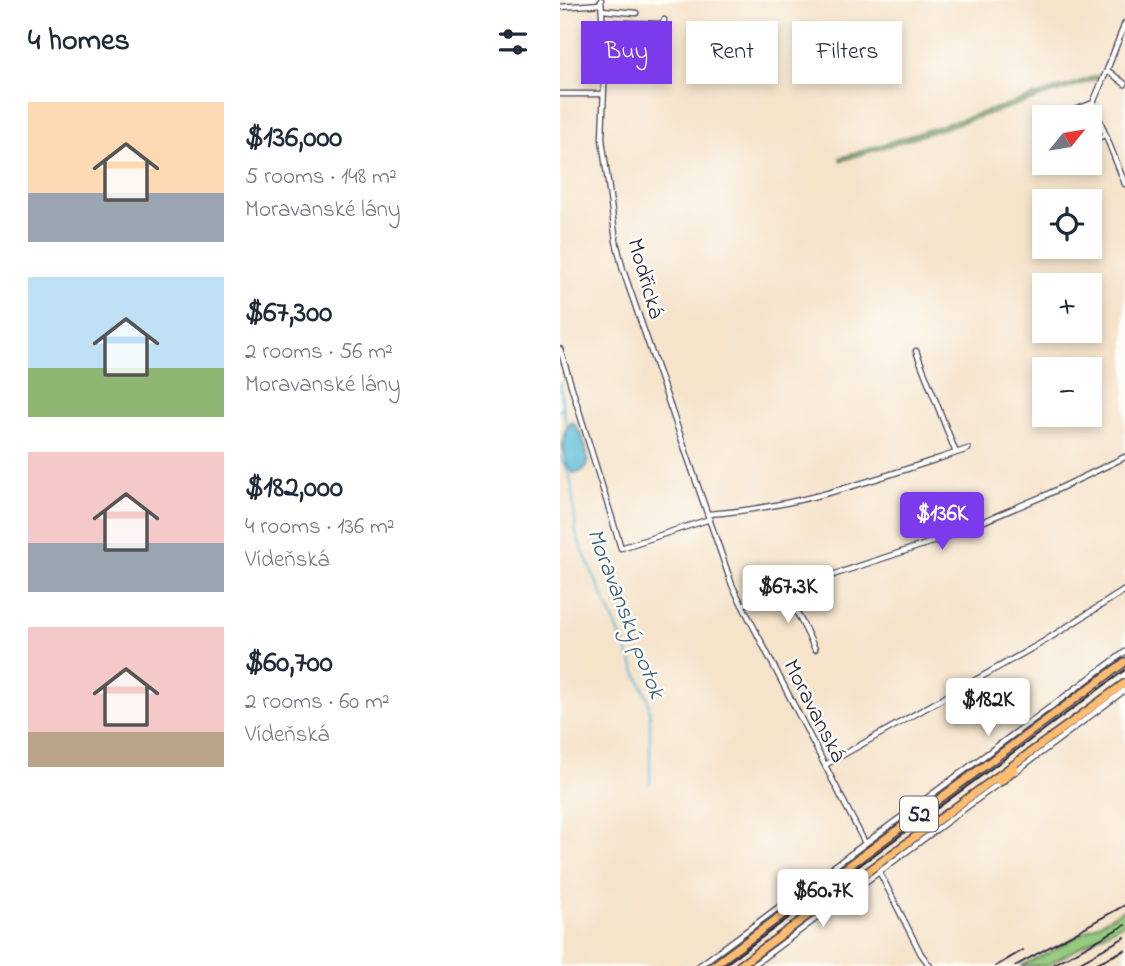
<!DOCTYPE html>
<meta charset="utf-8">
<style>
:root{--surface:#fff;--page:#f6f6f7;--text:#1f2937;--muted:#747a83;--accent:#7c3aed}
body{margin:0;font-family:"Indie Flower",sans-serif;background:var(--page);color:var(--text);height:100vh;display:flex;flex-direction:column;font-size:26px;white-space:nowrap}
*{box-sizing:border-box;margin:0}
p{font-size:23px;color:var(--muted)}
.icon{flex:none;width:38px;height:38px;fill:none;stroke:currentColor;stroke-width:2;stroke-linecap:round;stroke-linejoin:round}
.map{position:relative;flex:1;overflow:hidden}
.sheet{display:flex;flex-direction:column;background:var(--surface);width:560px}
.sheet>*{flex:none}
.banner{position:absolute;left:21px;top:21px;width:438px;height:63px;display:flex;gap:14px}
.needle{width:46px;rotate:60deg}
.buttons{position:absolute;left:472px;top:105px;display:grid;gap:14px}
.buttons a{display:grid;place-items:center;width:70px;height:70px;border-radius:0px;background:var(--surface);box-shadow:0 4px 10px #0003;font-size:35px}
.price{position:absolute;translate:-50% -60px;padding:0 16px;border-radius:7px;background:#fff;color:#222;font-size:23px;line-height:46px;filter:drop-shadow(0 2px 4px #0008)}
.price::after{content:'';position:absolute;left:50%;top:42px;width:21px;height:16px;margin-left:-10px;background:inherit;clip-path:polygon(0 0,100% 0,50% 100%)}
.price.active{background:var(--accent);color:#fff}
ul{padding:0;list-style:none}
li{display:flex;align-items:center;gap:21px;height:175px;padding:0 28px}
li span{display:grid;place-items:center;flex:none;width:196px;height:140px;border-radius:0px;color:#555}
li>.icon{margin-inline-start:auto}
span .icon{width:84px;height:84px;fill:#fffc;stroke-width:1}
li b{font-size:30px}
h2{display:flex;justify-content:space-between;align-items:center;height:84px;padding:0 28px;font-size:30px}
.pill{padding:0 24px;border-radius:0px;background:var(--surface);box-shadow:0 4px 10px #0003;font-size:24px;line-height:63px}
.pill.active{background:var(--accent);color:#fff}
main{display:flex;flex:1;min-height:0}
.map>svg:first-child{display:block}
</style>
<main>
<section class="sheet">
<h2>4 homes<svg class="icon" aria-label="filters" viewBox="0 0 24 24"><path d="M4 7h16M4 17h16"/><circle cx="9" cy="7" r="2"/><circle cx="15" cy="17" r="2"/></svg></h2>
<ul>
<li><span style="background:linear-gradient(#ffd9b3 65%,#9aa5b1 0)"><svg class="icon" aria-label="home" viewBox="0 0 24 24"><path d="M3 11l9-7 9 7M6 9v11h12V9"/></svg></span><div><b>$136,000</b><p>5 rooms · 148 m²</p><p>Moravanské lány</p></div></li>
<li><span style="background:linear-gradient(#bfe0f5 65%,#8fb573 0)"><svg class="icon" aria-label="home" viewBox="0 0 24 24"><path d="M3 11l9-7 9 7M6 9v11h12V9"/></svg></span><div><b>$67,300</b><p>2 rooms · 56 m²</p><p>Moravanské lány</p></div></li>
<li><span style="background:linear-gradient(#f6c9c9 65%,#9aa5b1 0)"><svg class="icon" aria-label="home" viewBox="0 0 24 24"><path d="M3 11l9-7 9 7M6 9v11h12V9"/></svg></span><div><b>$182,000</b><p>4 rooms · 136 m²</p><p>Vídeňská</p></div></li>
<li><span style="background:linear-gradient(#f6c9c9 75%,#b9a48a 0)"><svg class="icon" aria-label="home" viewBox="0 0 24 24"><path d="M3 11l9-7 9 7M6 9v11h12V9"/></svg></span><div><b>$60,700</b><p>2 rooms · 60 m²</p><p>Vídeňská</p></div></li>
</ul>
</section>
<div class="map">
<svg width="565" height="966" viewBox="0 0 565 966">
<rect width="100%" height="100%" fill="#fdfcf7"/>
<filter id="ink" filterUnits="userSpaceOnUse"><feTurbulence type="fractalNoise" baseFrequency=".0143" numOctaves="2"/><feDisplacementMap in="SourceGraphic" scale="14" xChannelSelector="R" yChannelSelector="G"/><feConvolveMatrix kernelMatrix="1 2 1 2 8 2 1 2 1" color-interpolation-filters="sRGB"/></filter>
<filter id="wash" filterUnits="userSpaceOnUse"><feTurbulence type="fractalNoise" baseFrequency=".00686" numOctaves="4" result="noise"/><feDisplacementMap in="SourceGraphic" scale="28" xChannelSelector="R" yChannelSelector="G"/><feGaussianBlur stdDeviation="1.57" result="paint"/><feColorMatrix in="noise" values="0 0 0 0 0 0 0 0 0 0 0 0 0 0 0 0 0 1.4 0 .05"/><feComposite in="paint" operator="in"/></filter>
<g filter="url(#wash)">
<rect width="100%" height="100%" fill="#f5e3ca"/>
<!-- green -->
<path fill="#95cb7d" stroke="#5c765c" stroke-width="2" d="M543 74 541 78 281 161 280 158Z
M565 909V922L486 966H461L488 953Z"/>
<!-- water -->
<path fill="#5abbd8" stroke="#3e6e8a" stroke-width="2" d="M12 422C23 432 29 453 27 467L20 472 13 473C0 462 0 429 12 422Z"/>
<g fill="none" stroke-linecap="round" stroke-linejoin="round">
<!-- stream -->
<path stroke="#5abbd8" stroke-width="2" d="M0 383 3 406 0 411
M3 407 6 424
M0 456 11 480 16 532 19 542 88 699 90 715V783"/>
</g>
</g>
<g filter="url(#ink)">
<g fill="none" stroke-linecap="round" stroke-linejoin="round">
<!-- minor casing -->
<g stroke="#423f50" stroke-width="7">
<path id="minor" d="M41 0 45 59 42 139 56 241 63 270 172 585 305 843
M0 7 41 4
M42 10 76 13
M43 22 103 24 104 20
M565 23 547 70 565 84
M44 42 99 44
M0 94H43
M533 103 547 70
M507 113 533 103 565 184
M530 141 545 135
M0 349 61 548 150 519
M356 351 396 453
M148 514C239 508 322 477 408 449
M226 590 255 649
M182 605 384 538 486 495 565 457
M265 765 483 642 565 590
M455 772 565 690
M319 871 361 954 370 966
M139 966 565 652
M192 966 442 781"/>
</g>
<!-- highway casing -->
<g stroke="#423f50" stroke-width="10">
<path id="highway" d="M440 782 455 769
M153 966 565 662
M179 966 565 683"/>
</g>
<!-- minor -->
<use href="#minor" stroke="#fff" stroke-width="4.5"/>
<!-- highway -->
<use href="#highway" stroke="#fdbc70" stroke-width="7"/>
<!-- tram -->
<path stroke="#22223b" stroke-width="2" d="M163 966 565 670"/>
<!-- rail -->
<path stroke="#22223b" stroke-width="2" d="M436 966 463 950
M455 966 565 905
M491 966 565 925
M513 966 565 937
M531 966 565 950"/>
</g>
</g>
<g text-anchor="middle" stroke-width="5" stroke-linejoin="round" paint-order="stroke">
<!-- shield labels -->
<rect fill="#fdfcf7" stroke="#646373" stroke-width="2" x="340" y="796.5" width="38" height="35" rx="5"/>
<g font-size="21" font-weight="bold" fill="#22223b">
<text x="359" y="821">52</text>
</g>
<!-- street labels -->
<g font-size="23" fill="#22223b" stroke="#fdfcf7">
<text transform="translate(87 278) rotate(74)" y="8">Modřická</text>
<text transform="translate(256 710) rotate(63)" y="8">Moravanská</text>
</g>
<!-- water labels -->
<g font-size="24" font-style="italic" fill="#385f7a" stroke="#fdfcf7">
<text transform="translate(67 613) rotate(69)" y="8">Moravanský potok</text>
</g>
</g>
</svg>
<div class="buttons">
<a><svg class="needle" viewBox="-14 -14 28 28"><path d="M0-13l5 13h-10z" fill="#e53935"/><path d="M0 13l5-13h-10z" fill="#747a83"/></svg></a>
<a><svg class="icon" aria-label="locate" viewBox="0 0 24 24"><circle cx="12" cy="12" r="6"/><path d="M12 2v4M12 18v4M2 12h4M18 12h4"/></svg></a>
<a>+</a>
<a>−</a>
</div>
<b class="price active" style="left:382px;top:552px">$136K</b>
<b class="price" style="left:228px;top:625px">$67.3K</b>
<b class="price" style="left:428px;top:738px">$182K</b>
<b class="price" style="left:263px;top:929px">$60.7K</b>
<div class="banner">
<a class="pill active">Buy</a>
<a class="pill">Rent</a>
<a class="pill">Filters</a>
</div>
</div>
</main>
